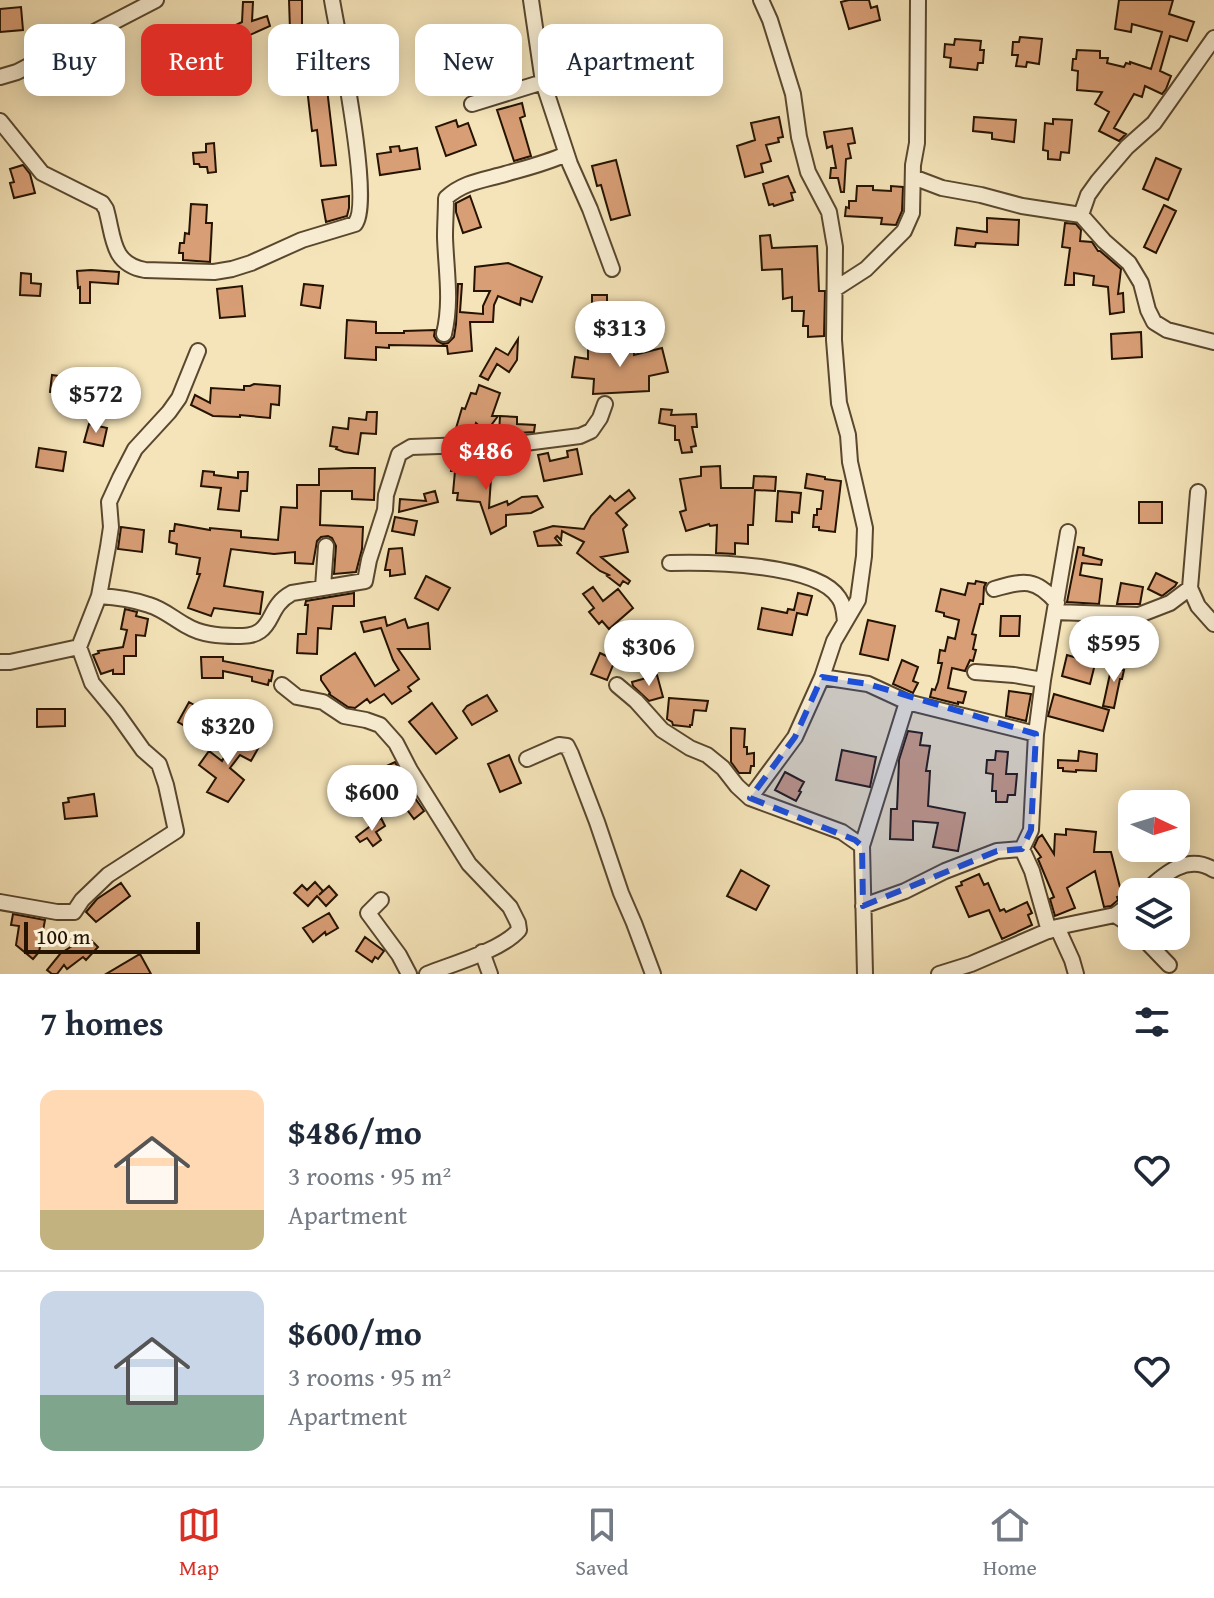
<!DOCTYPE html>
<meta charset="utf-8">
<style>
:root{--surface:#fff;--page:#f6f6f7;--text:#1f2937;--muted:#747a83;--line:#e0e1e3;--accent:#d93025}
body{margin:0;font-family:"Gentium Book Plus",serif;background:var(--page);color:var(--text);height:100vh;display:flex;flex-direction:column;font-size:30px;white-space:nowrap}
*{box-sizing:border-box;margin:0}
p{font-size:26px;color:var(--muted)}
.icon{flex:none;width:44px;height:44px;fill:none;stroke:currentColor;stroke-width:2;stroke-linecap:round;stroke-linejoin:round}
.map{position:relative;height:974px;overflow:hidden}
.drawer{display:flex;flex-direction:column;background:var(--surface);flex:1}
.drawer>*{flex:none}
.top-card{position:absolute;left:24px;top:24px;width:800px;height:72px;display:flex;gap:16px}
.needle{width:52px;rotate:94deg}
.controls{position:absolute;left:1118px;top:790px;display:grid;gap:16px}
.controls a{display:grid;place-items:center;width:72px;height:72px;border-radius:16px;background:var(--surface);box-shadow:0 4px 20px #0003;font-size:40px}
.scale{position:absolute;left:24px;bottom:20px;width:176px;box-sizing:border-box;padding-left:8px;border:4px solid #251300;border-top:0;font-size:22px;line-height:28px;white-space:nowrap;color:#251300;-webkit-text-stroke:6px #f8edd2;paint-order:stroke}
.price{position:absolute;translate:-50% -68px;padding:0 18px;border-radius:28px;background:#fff;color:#222;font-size:26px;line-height:52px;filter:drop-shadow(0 2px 4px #0008)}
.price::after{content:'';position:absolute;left:50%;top:48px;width:24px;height:18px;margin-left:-12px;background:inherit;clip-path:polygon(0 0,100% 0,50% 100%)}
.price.active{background:var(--accent);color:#fff}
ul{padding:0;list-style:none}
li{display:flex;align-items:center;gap:24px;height:200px;padding:0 40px}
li+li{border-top:2px solid var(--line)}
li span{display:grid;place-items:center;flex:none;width:224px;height:160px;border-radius:16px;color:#555}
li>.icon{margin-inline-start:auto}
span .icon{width:96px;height:96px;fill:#fffc;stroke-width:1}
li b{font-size:34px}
h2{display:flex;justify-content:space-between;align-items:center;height:96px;padding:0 40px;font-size:34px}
.tag{padding:0 28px;border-radius:16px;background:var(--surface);box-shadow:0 4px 20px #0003;font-size:28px;line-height:72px}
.tag.active{background:var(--accent);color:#fff}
.dock{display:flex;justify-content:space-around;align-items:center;height:112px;border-top:2px solid var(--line);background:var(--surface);font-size:22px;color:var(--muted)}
.dock a{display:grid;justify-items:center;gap:4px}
.dock .active{color:var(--accent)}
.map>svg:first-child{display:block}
</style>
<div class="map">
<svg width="1214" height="974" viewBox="0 0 1214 974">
<rect width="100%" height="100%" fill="#f5e4b9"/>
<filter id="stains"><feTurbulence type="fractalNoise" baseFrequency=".0025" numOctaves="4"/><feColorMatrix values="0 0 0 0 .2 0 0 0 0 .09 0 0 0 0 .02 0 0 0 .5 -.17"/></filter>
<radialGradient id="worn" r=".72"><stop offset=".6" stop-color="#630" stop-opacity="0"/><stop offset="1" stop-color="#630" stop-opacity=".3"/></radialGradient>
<!-- building -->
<path fill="#d89e76" stroke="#251300" stroke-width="2" d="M289 0H302V37H304L303 54 319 50 325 72 336 165 321 166 317 130 312 131 305 71 296 76 295 72 284 74 279 56 281 29 290 30Z
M849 0H869L871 8 877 6 880 20 849 29 841 2Z
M1119 0H1173L1169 14 1194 22 1187 41 1170 36 1160 71 1171 76 1166 89 1162 94 1145 86 1142 97 1134 94 1114 128 1126 134 1119 141 1099 131 1109 112 1095 104 1102 92 1077 90 1078 71 1072 70 1073 59H1076L1077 50 1100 51V58H1108L1107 63 1124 67 1126 63 1130 64V62L1151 69 1162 32 1132 24 1131 32 1115 29Z
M243 2H253L252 21 267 16 270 26 243 38 246 57 231 60 229 49 223 50 220 36 238 33 234 26 242 22Z
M21 7 23 30 0 32V9Z
M1020 37 1042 39 1039 64 1027 62 1026 67 1016 66 1018 55H1012L1013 42H1019Z
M955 39 981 41 980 50H984L983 63H978L977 70 950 67 951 58 944 57 945 44 954 45Z
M653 53 660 77 637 83 631 60Z
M522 103 525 116 520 118 531 156 514 161 497 110Z
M779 117 783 137 778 138 779 142 766 145 771 161 761 164 763 172 745 177 737 146 755 140 751 123Z
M974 117 1016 120 1014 142 992 139V133L973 131Z
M1053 119 1072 120 1069 153 1061 152 1060 160 1048 159V151L1043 150 1045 123 1053 124Z
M456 120 458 127 468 123 476 145 446 156 436 127Z
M852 128 855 143 848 144 851 158 846 159 844 192H841L838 178H830L831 168H836L832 146 827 148 824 132Z
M214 143 216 172 208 173 207 167H200L199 164H194L193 153 206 152V144Z
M399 146 400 151 417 148 420 169 380 175 377 154 391 152 390 147Z
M1156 158 1181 169 1168 200 1143 189Z
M616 160 630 215 611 220 601 185 597 186 592 166Z
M23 165 30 174 35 193 14 198 10 183 14 182 10 169Z
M788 176 795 192 791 193 793 200 774 206 773 204 769 205 763 184Z
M857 186H873V190L891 191V186L903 187 902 211 896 225 881 224 882 218 845 216 846 207 849 208V201H856Z
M349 196V208L347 216 326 222 322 200Z
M470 196 481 227 463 233 456 212V203Z
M191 204 207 205 206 223H212L210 262 183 260V253H179L180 243H184L185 233 189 234Z
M1164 205 1176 211 1156 253 1144 247Z
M987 218 1019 220 1018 245 976 243 975 247 955 245 957 228 987 232Z
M1065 223 1076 224 1081 230 1080 241 1092 242 1098 251H1100L1121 269 1118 294 1123 293 1124 312 1110 314 1108 287 1093 285 1094 276 1074 273V285H1065L1070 248 1062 247Z
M770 235 772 248 817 246 819 291H825L824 336 808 337V326H803L804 311H792V297L783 299 782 269 762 270 760 236Z
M508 263 542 277 532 302 521 298 520 305 498 296 494 305 493 322H470L472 351 448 354 447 346 389 345V348L376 347V360L345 358 347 320 376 322V333H404V331L435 330 434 336 437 341 443 344 448 343 454 337 456 324 458 284H462L460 312 483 314V306L490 291H474L475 267Z
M91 270 119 272 118 284 90 282V303H80V287L78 288 77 271Z
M21 273 31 274V283L41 284 40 296 20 295Z
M304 284 323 286 320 308 301 305Z
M242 286 245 316 220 318 217 289Z
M592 295H607V319L609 329H607V336H599L598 316 592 315Z
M1141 332 1142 357 1112 359 1111 334Z
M518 339 517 360 509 372 497 364 488 380 480 376 496 348 508 355Z
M601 345 621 346V350L634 351V355L662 348 668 372 649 376V391L593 394 594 379 572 377 575 357 588 359V348H601Z
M52 375 74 378 71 395 50 392Z
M254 384 280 386 279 405 271 404 270 418 240 415V417L213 416 191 405 195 395 210 403 211 388 244 390V386H250Z
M479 385 500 393 492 416H498L486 432 476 423 472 435H454L462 408 465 409 471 393 476 394Z
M661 409 672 410 671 415 696 414 697 427H692L696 446 691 447 692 452 682 453 679 440H675V426L659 423Z
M367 412H377L376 434 361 433 358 454 344 452 336 449 337 447 330 446 333 427 348 429 349 418 366 420Z
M500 416 517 417V424L535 425 534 432 499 434Z
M89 424 107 428 103 446 84 442Z
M39 448 66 452 63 471 36 467Z
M577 449 582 474 544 481 538 455 548 453 550 461 568 457 567 451Z
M452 456 488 458 486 477 491 478 489 508 507 501 508 505 522 497 537 496 543 507 531 513 506 515V526L491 534 480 502 457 500 458 493H453L455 471H451Z
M720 466 721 488H753L754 476 776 477 775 491 755 490 753 525H748V544L735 543V554L716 553 717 525 710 526 709 524 686 531 680 512 686 510 680 479 701 476V467Z
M353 468H375L374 500 352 499V491H321L320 525 363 527 362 549 356 572 334 574 336 546 332 538 328 536 321 537 317 541 313 564 295 563V552L274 554 231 549 224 586 263 592 260 614 214 608 211 616 188 608 200 574H197L200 558 176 554 177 544 169 542 170 531H174L175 524 210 530V528L241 531V537L278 540 281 507 297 508V485H319V469Z
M203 471 214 472V475L238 478V472H248L247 491H241L239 511 218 509 221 488 201 486Z
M807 474 825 477V479L841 481 835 532 819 530V527H813L814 515H817V509H821L823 491 805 488Z
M629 490 635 498 616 513 627 525 623 529 628 552 601 557 630 581 628 584 623 581 620 586 607 576 609 575 600 571 577 553 584 542 562 531 561 540 557 536 555 538 561 545 538 546 534 532 553 526 584 529 591 516 610 496 615 501Z
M435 491 438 502 399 512 400 499 426 501 424 494Z
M778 491 801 493 799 513 792 512V522L776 521Z
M1139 502H1162V523H1139Z
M395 517 417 521 414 535 392 531Z
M121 527 144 530 142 552 118 549Z
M1078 547 1084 548 1083 555 1102 560 1101 565 1082 563 1080 575 1102 579 1099 604 1067 602Z
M402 548 405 574 390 576V570H385L389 549Z
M1156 573 1177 583 1175 586 1162 596 1148 589Z
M426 576 450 588 438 610 415 598Z
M976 581 986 583 984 587 983 604H980L972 634 976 635 973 649 976 650 973 661 970 660 965 671 952 668 948 688 966 692 963 703 958 702V704L930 697 932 689 935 690 938 682 942 663H938L940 650 945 651 948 637 955 639 959 620 944 616V613L936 611 941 589 965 595 968 583 975 584Z
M1121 583 1143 587 1140 604H1117Z
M593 587 603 601 618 589 633 608 609 629 602 621 599 624 589 612 594 608 583 594Z
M354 593V606H333L331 629 318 628 317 654 297 653 298 634H306L308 605H305L306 601Z
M798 593 812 596 807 615 797 613 792 635 758 629 762 608 787 613 788 609 794 610Z
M125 609 137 612 136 616 148 619 145 636 136 635V656H124V674H113V670L101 674 93 655 99 653 98 651 123 647 127 630 121 629Z
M1001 616H1020L1019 636H1000Z
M385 617 387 626 405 619 408 628 428 623 430 649H398L419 679 408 687 411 691 392 704 384 694 370 703 367 699 355 708 348 707 329 694 330 693 321 680V676L355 653 375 686 399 670 393 660 381 628 364 632 361 622Z
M868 620 895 626 888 660 860 654Z
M636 627 639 633 654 628 659 645 651 647 650 644 623 657 613 638Z
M1080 635 1095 637 1093 656H1097L1090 684 1062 676 1067 655 1077 658Z
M600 653 615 660 607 680 591 674Z
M201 657H223V661L273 671 271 681 269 680 268 685 252 681V677L223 671V678H202Z
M902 660 918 667 913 681 918 683 913 693 893 684Z
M1113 660 1123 662 1122 670H1124L1122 679H1120L1114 708 1103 706Z
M657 675 663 697 649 701 633 686 632 682Z
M1009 691 1031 694 1026 721 1006 716Z
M1054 694 1109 710 1103 731 1048 716Z
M487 695 497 711 472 725 463 711 467 706Z
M669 698 708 701 706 711 694 710 692 725H690V727L673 725 672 722 667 719Z
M189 702 210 714 199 734 178 722Z
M432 703 457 738 436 754 409 722Z
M37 709H65V726L37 727Z
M731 728 745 729 744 747H747V754L754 753V766H751L750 773H739L731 762Z
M908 731 922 733 920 745 930 746 926 771H930L928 806 965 813 958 851 933 847 938 823 913 821V840L890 839 891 809H897L899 760Z
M238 733 260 745 251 761 240 755 230 768 244 780 228 802 207 792 216 778 199 765 209 751 222 761Z
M842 750 876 757 870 787 836 780Z
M996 751 1008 752 1006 774H1017L1015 795H1008L1007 802H996V791H992L993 774 986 773 987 760H995Z
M1079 751 1097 754 1096 771 1076 770V772L1063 771V768H1058V760L1078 761Z
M509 755 521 783 500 792 488 764Z
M395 762 403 777 382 787 383 790 368 798 357 780Z
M785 772 804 782 799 791 801 792 796 801 775 790Z
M410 791 424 811 414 819 399 799Z
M94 794 97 816 65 819 63 803 69 802 68 798Z
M381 818 385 826 376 832 381 840 373 846 367 838 360 842 356 837Z
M1066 829 1096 832 1094 852H1111L1122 895 1117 897 1118 900 1111 906 1104 907 1095 871 1067 888 1075 908 1055 916 1050 899 1054 897 1038 859 1041 857 1034 847 1038 838 1042 835 1054 854 1055 834 1066 835Z
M741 870 769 886 756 910 727 896Z
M979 874 984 885 988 883 1000 911 1004 909 1006 912 1027 902 1032 913 1028 915 1032 925 1002 939 989 910 969 917 956 887 962 885 961 882Z
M315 882 323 891 319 895 329 886 337 895 326 906 317 896 308 906 294 893 302 885 307 890Z
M121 883 130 896 96 922 86 912 97 899Z
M329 913 338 928 326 935 325 932 313 942 303 928Z
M13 914 45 920 39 952 33 959 16 945 19 926 11 925Z
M86 935 98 947 86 960 83 957 67 969 64 965 57 974H52L47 970 60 954 78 942 79 943Z
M365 937 384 951 378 959 375 957 372 962 356 951Z
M140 954 151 974H106Z"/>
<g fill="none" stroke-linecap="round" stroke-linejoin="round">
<!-- minor casing -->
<g stroke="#59472e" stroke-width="18">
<path id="minor" d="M531 0 543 82 570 164 590 209 612 269
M0 77 17 72 156 0
M472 104 543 82
M0 121 42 173 102 203 106 209C114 237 111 264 145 270L214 272 232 269 251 263 302 240 355 224C373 202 338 36 332 0
M913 177 942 188 981 195 1022 206 1081 215 1104 241 1129 263 1141 283 1148 310 1154 322 1167 330 1214 342
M1081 215 1088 195 1098 181 1127 147 1154 123 1214 38
M835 289 866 269 904 231 912 213 913 165 917 143 918 0
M444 334C452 301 446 270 445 237 445 224 446 211 446 198 463 182 484 180 505 174 526 168 547 163 566 154
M1198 492 1190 588 1198 606 1214 624
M670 563C708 562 817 563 839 598 844 605 844 613 845 622
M323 587 326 546
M994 589C1024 580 1036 578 1057 603
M99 596C116 597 132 599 149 605 163 609 174 619 187 626 202 635 220 636 236 636 245 636 253 636 260 631 274 621 270 605 292 593L365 581 369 560 385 510 386 495 399 454 411 447 525 443 580 436 591 431 600 418 605 404
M1055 612 1139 615 1170 603 1190 588
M0 662H10L79 647
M975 672 1014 675 1043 680
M822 677 868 684 907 702 1036 734
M282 685 297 697 323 702 344 716 366 720 380 725 396 743 410 770 469 864 510 907 518 923 519 930C502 950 452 964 427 974
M617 685 636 701 662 730 690 748 707 755 723 768 737 786 750 798 842 832 862 846
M527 759 559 745 567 746 571 754 597 822 621 893 634 923 653 974
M750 798 795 737 822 677 834 641 858 600 864 556 865 528 850 462 848 435 839 403 834 340 835 247 829 212 808 172 799 137 793 94 770 20 761 0
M1145 892C1164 874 1188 853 1214 870
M381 900 368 913 399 955 409 974
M0 902 57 912H74L82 900 108 875 176 831 166 785 159 764 143 750 116 712 92 683 79 647 99 596 108 547 111 527 109 502 120 478 135 449 169 412 179 398 198 351
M863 906 905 891 945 871 997 851 1022 849
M1115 915 1132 926
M1057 927 1072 960 1076 974
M1049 931 1032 871 1022 849 1031 830 1036 734 1043 680 1068 532
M1141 936 1169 965
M482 952 490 974
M865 974 862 846 907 702
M939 974 971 964 1057 927 1115 915 1132 903"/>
</g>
<!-- minor -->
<use href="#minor" stroke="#f8edd2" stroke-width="14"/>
</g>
<!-- marked area -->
<path fill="#1d4ed8" fill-opacity="0.2" stroke="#1d4ed8" stroke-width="6" stroke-dasharray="16 10" stroke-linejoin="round" d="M822 677 868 684 1036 734 1031 830 1022 849 997 851 863 906 862 846 855 840 750 798 795 737Z"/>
<rect width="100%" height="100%" filter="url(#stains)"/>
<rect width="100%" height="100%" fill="url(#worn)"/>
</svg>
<div class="controls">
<a><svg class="needle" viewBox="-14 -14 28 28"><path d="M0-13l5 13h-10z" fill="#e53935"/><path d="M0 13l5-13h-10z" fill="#747a83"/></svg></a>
<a><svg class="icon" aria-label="layers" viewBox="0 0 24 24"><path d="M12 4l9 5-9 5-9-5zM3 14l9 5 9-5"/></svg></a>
</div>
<div class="scale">100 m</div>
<b class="price" style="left:620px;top:369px">$313</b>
<b class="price" style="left:96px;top:435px">$572</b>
<b class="price active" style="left:486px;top:492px">$486</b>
<b class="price" style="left:1114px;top:684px">$595</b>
<b class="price" style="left:649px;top:688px">$306</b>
<b class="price" style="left:228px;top:767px">$320</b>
<b class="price" style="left:372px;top:833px">$600</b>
<div class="top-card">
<a class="tag">Buy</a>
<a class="tag active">Rent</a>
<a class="tag">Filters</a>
<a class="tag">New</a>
<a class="tag">Apartment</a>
</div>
</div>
<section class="drawer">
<h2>7 homes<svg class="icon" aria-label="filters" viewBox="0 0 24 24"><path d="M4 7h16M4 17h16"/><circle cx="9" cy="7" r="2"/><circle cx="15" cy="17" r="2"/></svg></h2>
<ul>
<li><span style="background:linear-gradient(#ffd9b3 75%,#c2b280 0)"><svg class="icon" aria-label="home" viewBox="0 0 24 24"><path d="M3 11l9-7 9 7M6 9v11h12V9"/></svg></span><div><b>$486/mo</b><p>3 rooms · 95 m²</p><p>Apartment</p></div><svg class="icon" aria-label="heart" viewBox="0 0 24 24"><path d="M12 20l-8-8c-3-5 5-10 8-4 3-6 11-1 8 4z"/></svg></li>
<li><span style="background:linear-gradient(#c9d6e8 65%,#7fa58c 0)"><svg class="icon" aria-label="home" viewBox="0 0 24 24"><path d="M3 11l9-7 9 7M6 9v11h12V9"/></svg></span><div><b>$600/mo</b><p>3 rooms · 95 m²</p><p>Apartment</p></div><svg class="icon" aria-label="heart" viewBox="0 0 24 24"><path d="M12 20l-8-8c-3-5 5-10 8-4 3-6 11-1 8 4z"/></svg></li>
</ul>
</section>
<nav class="dock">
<a class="active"><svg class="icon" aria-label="map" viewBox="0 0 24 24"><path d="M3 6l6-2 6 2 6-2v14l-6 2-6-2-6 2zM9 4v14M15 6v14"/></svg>Map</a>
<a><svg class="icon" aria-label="saved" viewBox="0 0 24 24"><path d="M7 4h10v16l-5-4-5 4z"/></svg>Saved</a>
<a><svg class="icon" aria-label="home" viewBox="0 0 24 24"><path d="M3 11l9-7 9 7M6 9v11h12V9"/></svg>Home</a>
</nav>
